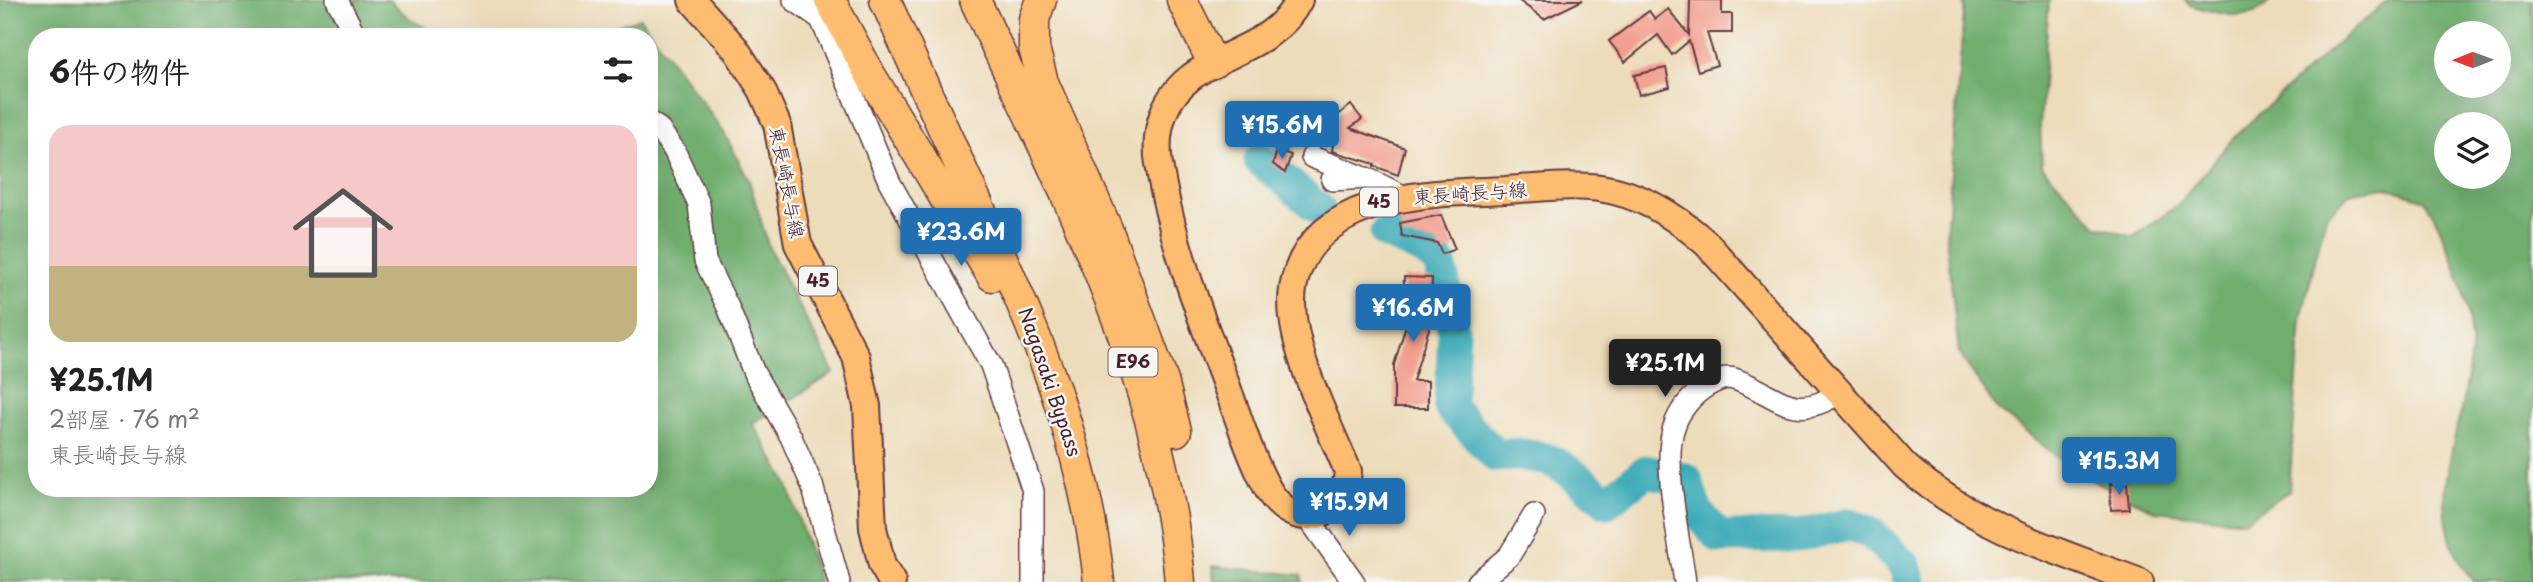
<!DOCTYPE html>
<html lang="ja">
<meta charset="utf-8">
<style>
:root{--surface:#fff;--page:#f6f6f6;--text:#222;--muted:#767676;--accent:#1f6fb2}
body{margin:0;font-family:"Playpen Sans","Klee One",sans-serif;background:var(--page);color:var(--text);height:100vh;display:flex;flex-direction:column;font-size:26px;white-space:nowrap}
*{box-sizing:border-box;margin:0}
p{font-size:23px;color:var(--muted)}
.icon{flex:none;width:38px;height:38px;fill:none;stroke:currentColor;stroke-width:2;stroke-linecap:round;stroke-linejoin:round}
.map{position:relative;flex:1;overflow:hidden}
.sheet{position:absolute;left:28px;top:28px;width:630px;height:469px;display:flex;flex-direction:column;background:var(--surface);border-radius:28px;box-shadow:0 7px 28px #0002}
.sheet>*{flex:none}
.needle{width:46px;rotate:269deg}
.buttons{position:absolute;left:2434px;top:21px;display:grid;gap:14px}
.buttons a{display:grid;place-items:center;width:77px;height:77px;border-radius:50%;background:var(--surface);box-shadow:0 7px 28px #0002;font-size:35px}
.price{position:absolute;translate:-50% -60px;padding:0 16px;border-radius:7px;background:var(--accent);color:#fff;font-size:23px;line-height:46px;filter:drop-shadow(0 2px 4px #0008)}
.price::after{content:'';position:absolute;left:50%;top:42px;width:21px;height:16px;margin-left:-10px;background:inherit;clip-path:polygon(0 0,100% 0,50% 100%)}
.price.current{background:#222;color:#fff}
ul{padding:0;list-style:none}
li{display:grid;align-content:center;gap:14px;height:371px;padding:0 21px}
li span{display:grid;place-items:center;height:217px;border-radius:21px;color:#555}
li>.icon{margin-inline-start:auto}
span .icon{width:126px;height:126px;fill:#fffc;stroke-width:1}
li b{font-size:30px}
h2{display:flex;justify-content:space-between;align-items:center;height:84px;padding:0 21px;font-size:30px}
.map>svg:first-child{display:block}
</style>
<div class="map">
<svg width="2533" height="582" viewBox="0 0 2533 582">
<rect width="100%" height="100%" fill="#f6f6f2"/>
<filter id="ink" filterUnits="userSpaceOnUse"><feTurbulence type="fractalNoise" baseFrequency=".0143" numOctaves="2"/><feDisplacementMap in="SourceGraphic" scale="14" xChannelSelector="R" yChannelSelector="G"/><feConvolveMatrix kernelMatrix="1 2 1 2 8 2 1 2 1" color-interpolation-filters="sRGB"/></filter>
<filter id="wash" filterUnits="userSpaceOnUse"><feTurbulence type="fractalNoise" baseFrequency=".00686" numOctaves="4" result="noise"/><feDisplacementMap in="SourceGraphic" scale="28" xChannelSelector="R" yChannelSelector="G"/><feGaussianBlur stdDeviation="1.57" result="paint"/><feColorMatrix in="noise" values="0 0 0 0 0 0 0 0 0 0 0 0 0 0 0 0 0 1.4 0 .05"/><feComposite in="paint" operator="in"/></filter>
<g filter="url(#wash)">
<rect width="100%" height="100%" fill="#eddcba"/>
<!-- forest -->
<path fill="#70ae6e" stroke="#5d664c" stroke-width="2" fill-rule="evenodd" d="M0 0H389L411 20 443 37H37V488H649V357L658 314 649 226V37H605V30L640 18 723 131 749 181 769 248 834 373 753 423 787 483 819 582H0Z
M1965 0H2049L2040 125 2042 166 2097 226 2133 237 2177 206 2234 137 2337 43 2389 0H2533V582H2474C2419 515 2458 447 2468 373 2469 363 2472 351 2471 341 2468 293 2449 241 2425 200L2386 187 2352 192 2326 216 2301 318 2289 491 2244 521 2155 511 2075 471 1997 409 1959 353 1946 236ZM2446 33H2499V86H2446ZM2446 124H2499V177H2446Z
M2185 0H2271C2248 26 2219 13 2190 5Z
M1213 566 1301 575 1303 582H1214Z"/>
<g fill="none" stroke-linecap="round" stroke-linejoin="round">
<!-- river -->
<path stroke="#3aaab7" stroke-width="33" d="M1260 160 1319 209
M1386 233 1425 250 1440 263 1454 334 1450 407 1496 456C1551 449 1566 469 1607 502L1646 471 1686 479 1696 510 1719 537 1798 536 1850 524 1872 534 1905 566 1910 582"/>
</g>
<g id="blocks">
<!-- building -->
<path fill="#f29c8c" d="M1518 0H1583L1544 19Z
M1690 0H1722V14H1732V33H1707L1717 65 1698 71 1689 41 1672 55 1658 35 1625 62 1609 41 1649 11 1655 19 1668 9 1689 35Z
M1666 68 1670 87 1639 95 1634 75Z
M1351 105 1362 119 1350 128 1405 148 1398 175 1374 166 1375 164 1332 151 1333 144 1321 128Z
M1277 150 1291 155 1285 173 1273 164Z
M1441 215 1455 249 1442 254 1437 243 1402 236 1400 223Z
M1404 277 1432 278 1431 322 1413 381H1428V408H1394V365L1409 315H1403Z
M2127 483 2129 509 2111 510 2110 484Z"/>
</g>
</g>
<g filter="url(#ink)">
<use href="#blocks" fill-opacity="0" stroke="#623b40" stroke-width="2"/>
<g fill="none" stroke-linecap="round" stroke-linejoin="round">
<!-- minor casing -->
<g stroke="#623b40" stroke-width="24">
<path id="minor" d="M337 0 356 37
M794 0 821 19 889 181 991 365 1033 491V582
M649 122 658 128 674 150 699 204 705 261 728 307 754 373 791 437 812 485 839 582
M1312 157 1360 176
M1332 180 1366 178 1407 198
M1306 515 1354 582
M1478 582 1509 556 1534 515
M1685 582C1680 544 1662 461 1674 427 1679 411 1692 395 1707 386 1716 381 1726 375 1737 380 1780 396 1793 423 1839 393"/>
</g>
<!-- major casing -->
<g stroke="#623b40" stroke-width="30">
<path id="major" d="M692 0 735 48 762 90 777 124 798 244 856 357 867 406 873 528 882 565 892 582
M1299 0C1269 60 1189 50 1164 112 1158 128 1156 146 1159 164 1171 240 1200 315 1227 387 1240 422 1251 459 1269 491 1294 533 1345 519 1348 471 1328 424 1285 339 1293 289 1309 193 1430 193 1505 190 1536 188 1569 184 1600 188 1642 194 1677 217 1707 244L1905 466C1973 526 2056 551 2140 582"/>
</g>
<!-- highway casing -->
<g stroke="#623b40" stroke-width="33">
<path id="highway" d="M830 0 871 76 992 276
M885 0C916 70 948 139 980 209 1036 333 1085 444 1099 582
M975 0C1062 188 1162 372 1180 582
M1041 0 1034 19V48L1043 82 1107 229 1163 381 1176 431
M1182 0 1213 63"/>
</g>
<!-- minor -->
<use href="#minor" stroke="#fff" stroke-width="21"/>
<!-- major -->
<use href="#major" stroke="#febc70" stroke-width="26"/>
<!-- highway -->
<use href="#highway" stroke="#febc70" stroke-width="30"/>
</g>
</g>
<g text-anchor="middle" stroke-width="5" stroke-linejoin="round" paint-order="stroke">
<!-- shield labels -->
<g fill="#f6f6f2" stroke="#7e6067" stroke-width="2">
<rect x="1360" y="187.5" width="38" height="29" rx="5"/>
<rect x="799" y="266.5" width="38" height="29" rx="5"/>
<rect x="1108.5" y="347.5" width="49" height="29" rx="5"/>
</g>
<g font-size="18" font-weight="bold" fill="#4a1f2b">
<text x="1379" y="208">45</text>
<text x="818" y="287">45</text>
<text x="1133" y="368">E96</text>
</g>
<!-- street labels -->
<g font-size="19" fill="#4a1f2b" stroke="#f6f6f2">
<text transform="translate(787 182) rotate(79)" y="7">東長崎長与線</text>
<text transform="translate(1470 193) rotate(-4)" y="7">東長崎長与線</text>
<text transform="translate(1050 382) rotate(71)" y="7">Nagasaki Bypass</text>
</g>
</g>
</svg>
<div class="buttons">
<a><svg class="needle" viewBox="-14 -14 28 28"><path d="M0-13l5 13h-10z" fill="#e53935"/><path d="M0 13l5-13h-10z" fill="#767676"/></svg></a>
<a><svg class="icon" aria-label="layers" viewBox="0 0 24 24"><path d="M12 4l9 5-9 5-9-5zM3 14l9 5 9-5"/></svg></a>
</div>
<b class="price" style="left:1282px;top:161px">¥15.6M</b>
<b class="price" style="left:961px;top:268px">¥23.6M</b>
<b class="price" style="left:1413px;top:344px">¥16.6M</b>
<b class="price current" style="left:1665px;top:399px">¥25.1M</b>
<b class="price" style="left:2119px;top:497px">¥15.3M</b>
<b class="price" style="left:1349px;top:538px">¥15.9M</b>
<section class="sheet">
<h2>6件の物件<svg class="icon" aria-label="filters" viewBox="0 0 24 24"><path d="M4 7h16M4 17h16"/><circle cx="9" cy="7" r="2"/><circle cx="15" cy="17" r="2"/></svg></h2>
<ul>
<li><span style="background:linear-gradient(#f6c9c9 65%,#c2b280 0)"><svg class="icon" aria-label="home" viewBox="0 0 24 24"><path d="M3 11l9-7 9 7M6 9v11h12V9"/></svg></span><div><b>¥25.1M</b><p>2部屋 · 76 m²</p><p>東長崎長与線</p></div></li>
</ul>
</section>
</div>
